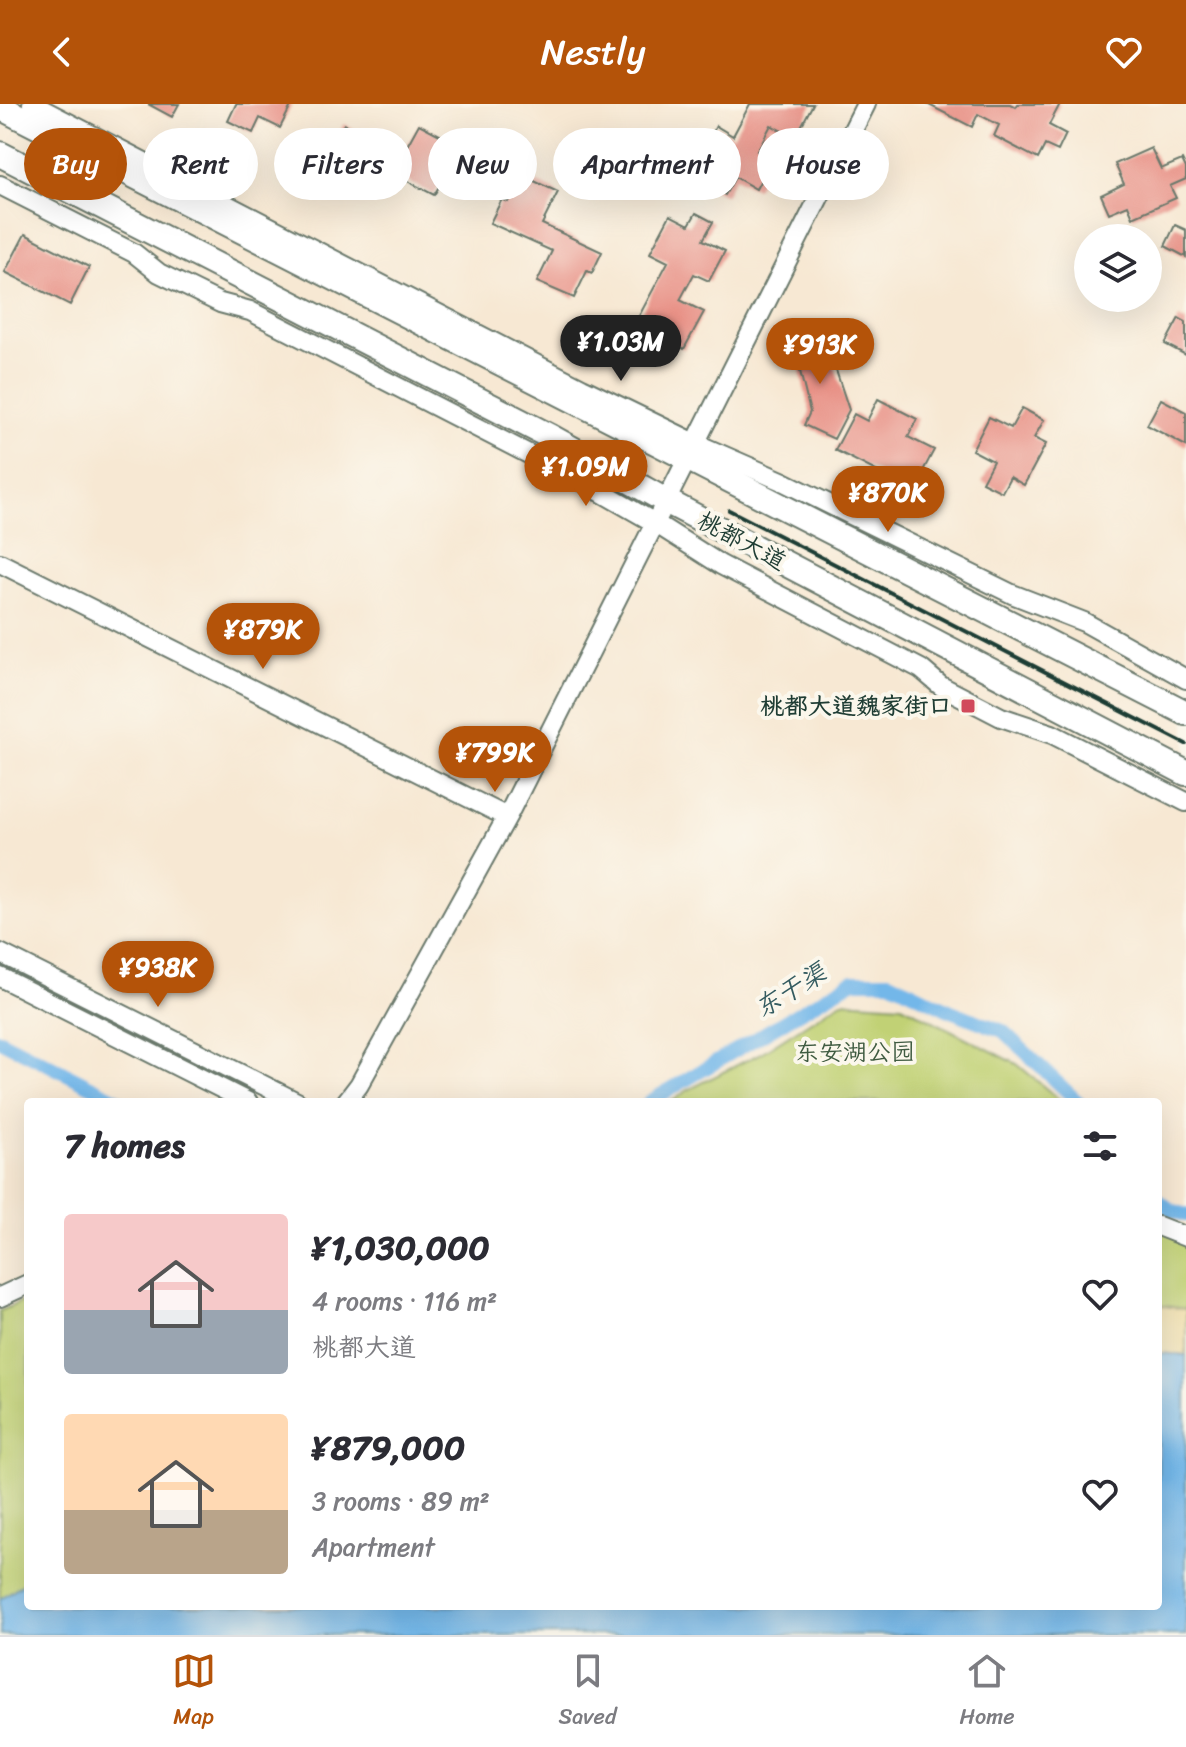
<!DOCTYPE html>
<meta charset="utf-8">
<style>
:root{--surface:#fff;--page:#f2f2f3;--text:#2b2b33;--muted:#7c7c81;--line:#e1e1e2;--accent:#b45309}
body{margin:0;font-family:Sriracha,"LXGW WenKai TC",sans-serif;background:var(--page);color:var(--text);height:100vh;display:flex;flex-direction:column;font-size:30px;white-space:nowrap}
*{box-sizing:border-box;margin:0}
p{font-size:26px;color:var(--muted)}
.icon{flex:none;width:44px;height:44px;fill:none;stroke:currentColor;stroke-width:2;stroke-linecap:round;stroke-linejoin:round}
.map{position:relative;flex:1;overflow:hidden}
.panel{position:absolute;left:24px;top:994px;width:1138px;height:512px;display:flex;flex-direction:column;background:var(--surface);border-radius:8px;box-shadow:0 8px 32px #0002}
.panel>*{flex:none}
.banner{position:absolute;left:24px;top:24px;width:1138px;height:72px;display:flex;gap:16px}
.buttons{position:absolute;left:1074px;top:120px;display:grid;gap:16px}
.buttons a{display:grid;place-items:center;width:88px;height:88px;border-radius:50%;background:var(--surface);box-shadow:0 8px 32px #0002;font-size:40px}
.price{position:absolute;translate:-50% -68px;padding:0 18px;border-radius:28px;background:var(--accent);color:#fff;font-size:26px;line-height:52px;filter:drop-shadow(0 2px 4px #0008)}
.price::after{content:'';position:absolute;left:50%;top:48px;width:24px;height:18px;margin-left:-12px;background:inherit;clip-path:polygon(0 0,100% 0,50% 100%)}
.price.selected{background:#222;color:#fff}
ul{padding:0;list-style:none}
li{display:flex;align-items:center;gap:24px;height:200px;padding:0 40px}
li span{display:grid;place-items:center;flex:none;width:224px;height:160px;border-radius:8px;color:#555}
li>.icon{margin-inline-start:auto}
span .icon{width:96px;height:96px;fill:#fffc;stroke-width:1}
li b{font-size:34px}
h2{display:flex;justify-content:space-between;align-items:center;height:96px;padding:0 40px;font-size:34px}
.chip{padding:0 28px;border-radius:36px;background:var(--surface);box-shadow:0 8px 32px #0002;font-size:28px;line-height:72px}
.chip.selected{background:var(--accent);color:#fff}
header{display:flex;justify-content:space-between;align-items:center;height:104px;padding:0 40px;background:var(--accent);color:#fff;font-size:36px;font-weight:600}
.dock{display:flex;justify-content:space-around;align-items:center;height:112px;border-top:2px solid var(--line);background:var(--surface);font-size:22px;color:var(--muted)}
.dock a{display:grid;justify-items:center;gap:4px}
.dock .selected{color:var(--accent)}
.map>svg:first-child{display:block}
</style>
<header><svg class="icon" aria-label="back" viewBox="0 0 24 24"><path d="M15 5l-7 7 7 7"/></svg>Nestly<svg class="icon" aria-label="heart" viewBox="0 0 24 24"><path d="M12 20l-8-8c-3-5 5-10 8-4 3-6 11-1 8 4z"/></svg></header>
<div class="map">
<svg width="1186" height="1531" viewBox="0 0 1186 1531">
<rect width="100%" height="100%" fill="#fbf7ec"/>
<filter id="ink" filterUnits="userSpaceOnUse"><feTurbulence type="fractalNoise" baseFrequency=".0125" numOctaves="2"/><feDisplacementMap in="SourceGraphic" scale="16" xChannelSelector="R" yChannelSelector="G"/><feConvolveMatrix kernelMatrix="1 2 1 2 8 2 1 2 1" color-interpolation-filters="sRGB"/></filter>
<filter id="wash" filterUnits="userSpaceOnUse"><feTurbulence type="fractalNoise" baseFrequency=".006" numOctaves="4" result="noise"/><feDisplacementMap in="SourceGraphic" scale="32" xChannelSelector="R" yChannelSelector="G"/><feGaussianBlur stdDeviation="1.8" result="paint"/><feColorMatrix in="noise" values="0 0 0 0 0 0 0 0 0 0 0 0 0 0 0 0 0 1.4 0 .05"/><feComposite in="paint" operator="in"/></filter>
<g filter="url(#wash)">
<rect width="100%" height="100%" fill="#f7e8d3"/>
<!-- green -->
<path fill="#c1d174" stroke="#708754" stroke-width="2" d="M842 897 902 901 1017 960 1062 998H671L688 986 761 949Z
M1158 1113 1186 1127V1531H0V1207L28 1195V1502H1158Z"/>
<!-- sand -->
<path fill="#eeda9e" stroke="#868c69" stroke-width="2" d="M1158 1201 1186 1205V1251L1158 1249Z"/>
<!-- water -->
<path fill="#73b7e9" stroke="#497a8e" stroke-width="2" d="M1158 1249 1186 1251V1531H0V1495L28 1476V1502H1158Z"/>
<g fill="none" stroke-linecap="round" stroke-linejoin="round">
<!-- canal -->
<path stroke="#73b7e9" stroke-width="14" d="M0 936 122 998
M649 998 852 877H890L951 907 1003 927 1078 998
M1158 1096 1171 1106 1186 1111"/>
</g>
<g id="blocks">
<!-- building -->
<path fill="#e89186" d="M148 0H179L172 13Z
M236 0H292L280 24 260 14 253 29 228 17Z
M750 0H813L795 34 771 21 757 47 772 55 756 85 735 73 725 91 708 82 715 70 696 60 716 22 733 32Z
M927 0H1010L1016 3 1018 0H1060L1049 21 1066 30 1058 47 1045 41 1038 55 994 32 999 21 978 10 972 23Z
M344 20 402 51 419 20 455 39 440 65 447 69 434 91 375 60 359 89 324 70 339 43 333 40Z
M1151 44 1161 65 1182 56 1186 64V75L1170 82 1176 94 1133 113 1128 101 1109 109 1101 91 1124 80 1115 60Z
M521 71 558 88 542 120 602 148 592 169 587 167 574 194 537 178 552 147 490 119 502 95 508 98Z
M696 109 713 118 703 136 725 147 709 177 694 170 680 196 704 208 684 245 651 228 649 233 632 225 668 158 650 149 670 111 689 121Z
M1175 121 1186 126V153L1165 142Z
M25 130 89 163 70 201 5 168Z
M1179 214 1186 218V251L1165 240Z
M799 230 829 245 849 306 834 335 804 321 810 308 799 263 786 257Z
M878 295 917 315 908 333 934 346 913 386 835 346 854 310 867 317Z
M1161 295 1186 308V342L1147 321Z
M1022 304 1044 316 1034 334 1046 340 1024 381 1010 373 1002 388 982 378 993 357 972 346 989 313 1011 324Z"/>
</g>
</g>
<g filter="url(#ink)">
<use href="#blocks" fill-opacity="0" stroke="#6b796c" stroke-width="2"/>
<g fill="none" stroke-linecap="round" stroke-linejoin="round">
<!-- minor casing -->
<g stroke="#6b796c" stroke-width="22">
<path id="minor" d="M32 0 582 284 695 339 784 378 1012 490 1084 518 1186 575
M0 81 134 149 159 169 220 199 250 207 585 379 655 419 721 461 921 565 941 582 1001 613 1052 630 1186 698
M0 459 507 713
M0 849 297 998
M0 873 248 998
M346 998 359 981 507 713 866 0
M1158 1122 1186 1133
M0 1193 28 1180"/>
</g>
<!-- major casing -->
<g stroke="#6b796c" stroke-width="28">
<path id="major" d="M0 3 1186 609
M0 50 551 333 666 397 1186 669"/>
</g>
<!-- minor -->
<use href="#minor" stroke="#fff" stroke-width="18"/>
<!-- major -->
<use href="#major" stroke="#fff" stroke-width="24"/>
<!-- rail -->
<path stroke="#1f3d34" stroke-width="4" d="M729 406 1186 640"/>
</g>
</g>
<!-- markers -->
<rect fill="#d1495b" stroke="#fbf7ec" stroke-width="3" x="960" y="594" width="16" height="16" rx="4"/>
<g text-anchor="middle" stroke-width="8" stroke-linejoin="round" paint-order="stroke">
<!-- street labels -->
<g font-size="24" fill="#1f3d34" stroke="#fbf7ec">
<text transform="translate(742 437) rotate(28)" y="8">桃都大道</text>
</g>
<!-- poi labels -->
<g font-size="24" font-weight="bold" fill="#1f3d34" stroke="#fbf7ec" text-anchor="end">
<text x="952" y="610">桃都大道魏家街口</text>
</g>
<!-- park labels -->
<g font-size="24" fill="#3f5b41" stroke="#fbf7ec">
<text x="855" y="956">东安湖公园</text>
</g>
<!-- water labels -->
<g font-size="26" font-style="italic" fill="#345c61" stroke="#fbf7ec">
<text transform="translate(790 886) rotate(-31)" y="9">东干渠</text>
</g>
</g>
</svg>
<div class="buttons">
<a><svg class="icon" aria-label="layers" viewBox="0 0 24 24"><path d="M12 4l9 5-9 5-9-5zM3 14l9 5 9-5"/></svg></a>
</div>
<b class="price selected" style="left:621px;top:279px">¥1.03M</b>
<b class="price" style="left:820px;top:282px">¥913K</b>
<b class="price" style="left:586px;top:404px">¥1.09M</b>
<b class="price" style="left:888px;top:430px">¥870K</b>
<b class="price" style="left:263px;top:567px">¥879K</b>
<b class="price" style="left:495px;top:690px">¥799K</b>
<b class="price" style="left:158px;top:905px">¥938K</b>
<div class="banner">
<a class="chip selected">Buy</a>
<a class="chip">Rent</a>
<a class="chip">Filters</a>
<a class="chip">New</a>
<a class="chip">Apartment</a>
<a class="chip">House</a>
</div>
<section class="panel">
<h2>7 homes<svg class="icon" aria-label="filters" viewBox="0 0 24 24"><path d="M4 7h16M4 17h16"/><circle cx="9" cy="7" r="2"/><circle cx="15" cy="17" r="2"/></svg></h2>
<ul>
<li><span style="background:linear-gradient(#f6c9c9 60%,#9aa5b1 0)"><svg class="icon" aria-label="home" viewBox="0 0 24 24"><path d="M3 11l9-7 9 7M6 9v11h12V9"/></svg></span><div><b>¥1,030,000</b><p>4 rooms · 116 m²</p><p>桃都大道</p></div><svg class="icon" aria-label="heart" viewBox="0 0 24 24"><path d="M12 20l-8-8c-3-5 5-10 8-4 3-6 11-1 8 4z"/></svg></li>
<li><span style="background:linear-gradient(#ffd9b3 60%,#b9a48a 0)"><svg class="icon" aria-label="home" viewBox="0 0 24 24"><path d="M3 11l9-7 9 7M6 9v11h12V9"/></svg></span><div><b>¥879,000</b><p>3 rooms · 89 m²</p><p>Apartment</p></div><svg class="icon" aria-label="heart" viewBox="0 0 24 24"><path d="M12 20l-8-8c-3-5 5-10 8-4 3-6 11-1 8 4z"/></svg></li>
</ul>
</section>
</div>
<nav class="dock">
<a class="selected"><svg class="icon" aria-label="map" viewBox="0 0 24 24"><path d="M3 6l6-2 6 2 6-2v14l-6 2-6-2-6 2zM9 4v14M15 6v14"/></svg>Map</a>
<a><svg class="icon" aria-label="saved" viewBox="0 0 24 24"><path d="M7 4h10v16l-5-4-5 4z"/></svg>Saved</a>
<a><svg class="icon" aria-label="home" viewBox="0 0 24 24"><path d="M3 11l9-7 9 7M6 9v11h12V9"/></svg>Home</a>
</nav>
